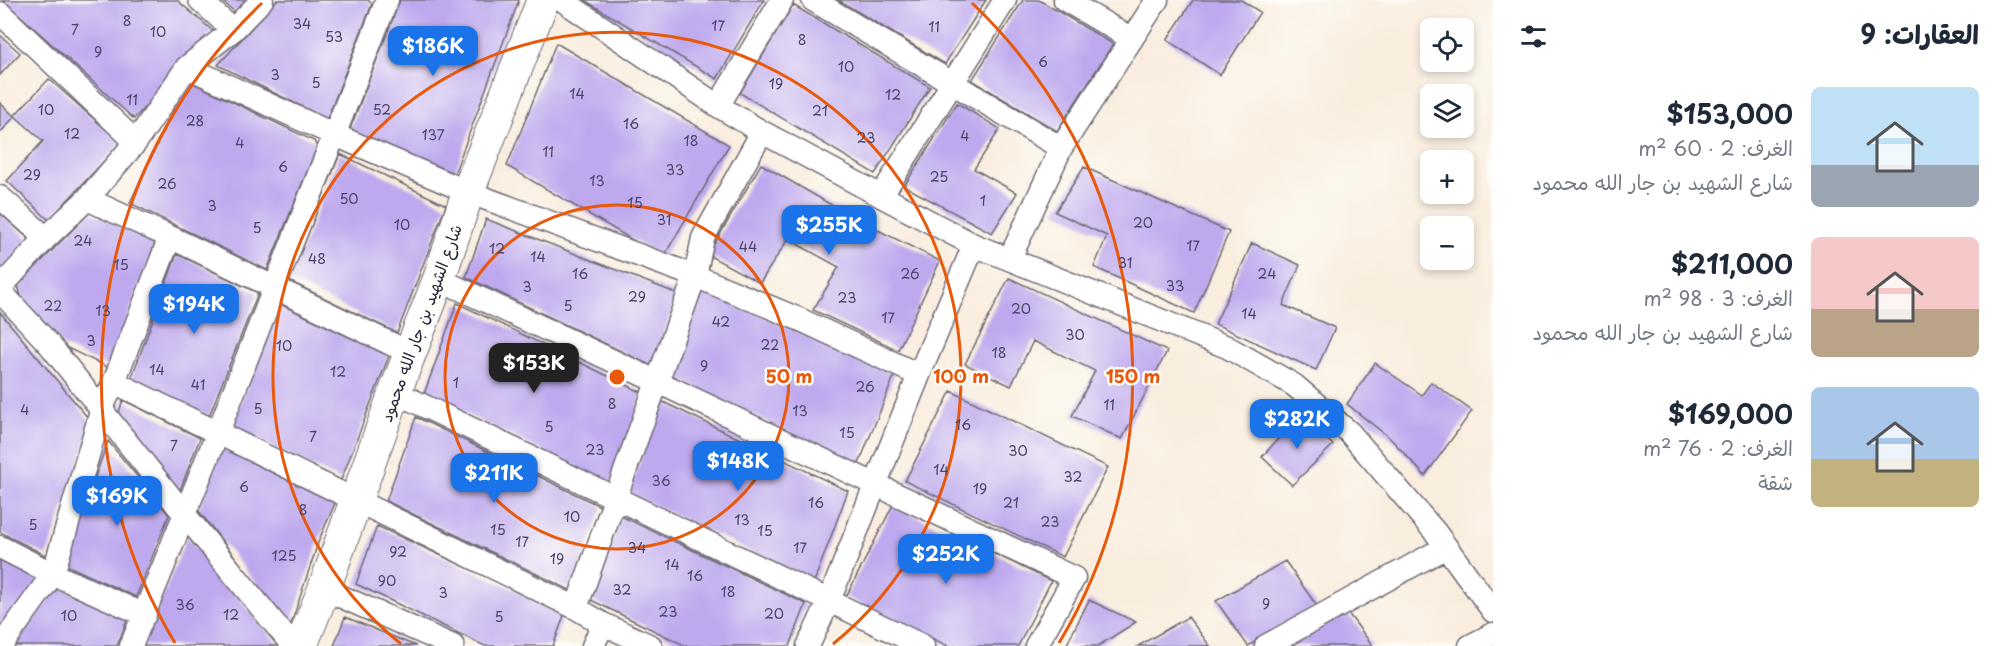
<!DOCTYPE html>
<html lang="ar">
<meta charset="utf-8">
<style>
:root{--surface:#fff;--page:#f2f2f3;--text:#1f2937;--muted:#747a83;--accent:#1a73e8}
body{margin:0;font-family:"Playpen Sans","Playpen Sans Arabic",sans-serif;background:var(--page);color:var(--text);direction:rtl;height:100vh;display:flex;flex-direction:column;font-size:22px;white-space:nowrap}
*{box-sizing:border-box;margin:0}
p{font-size:20px;color:var(--muted)}
.icon{flex:none;width:33px;height:33px;fill:none;stroke:currentColor;stroke-width:2;stroke-linecap:round;stroke-linejoin:round}
.map{position:relative;flex:1;overflow:hidden;direction:ltr}
.drawer{display:flex;flex-direction:column;background:var(--surface);width:510px}
.drawer>*{flex:none}
.fabs{position:absolute;left:1420px;top:18px;display:grid;gap:12px}
.fabs a{display:grid;place-items:center;width:54px;height:54px;border-radius:9px;background:var(--surface);box-shadow:0 3px 9px #0003;font-size:30px}
.price{position:absolute;translate:-50% -51px;padding:0 14px;border-radius:12px;background:var(--accent);color:#fff;font-size:20px;line-height:39px;filter:drop-shadow(0 2px 3px #0008)}
.price::after{content:'';position:absolute;left:50%;top:36px;width:18px;height:14px;margin-left:-9px;background:inherit;clip-path:polygon(0 0,100% 0,50% 100%)}
.price.selected{background:#222;color:#fff}
ul{padding:0;list-style:none}
li{display:flex;align-items:center;gap:18px;height:150px;padding:0 24px}
li span{display:grid;place-items:center;flex:none;width:168px;height:120px;border-radius:9px;color:#555}
li>.icon{margin-inline-start:auto}
span .icon{width:72px;height:72px;fill:#fffc;stroke-width:1}
li b{font-size:26px}
h2{display:flex;justify-content:space-between;align-items:center;height:72px;padding:0 24px;font-size:26px}
main{display:flex;flex:1;min-height:0}
.map>svg:first-child{display:block}
</style>
<main>
<section class="drawer">
<h2>العقارات: 9<svg class="icon" aria-label="filters" viewBox="0 0 24 24"><path d="M4 7h16M4 17h16"/><circle cx="9" cy="7" r="2"/><circle cx="15" cy="17" r="2"/></svg></h2>
<ul>
<li><span style="background:linear-gradient(#bfe0f5 65%,#9aa5b1 0)"><svg class="icon" aria-label="home" viewBox="0 0 24 24"><path d="M3 11l9-7 9 7M6 9v11h12V9"/></svg></span><div><b>$153,000</b><p>الغرف: 2 · 60 m²</p><p>شارع الشهيد بن جار الله محمود</p></div></li>
<li><span style="background:linear-gradient(#f6c9c9 60%,#b9a48a 0)"><svg class="icon" aria-label="home" viewBox="0 0 24 24"><path d="M3 11l9-7 9 7M6 9v11h12V9"/></svg></span><div><b>$211,000</b><p>الغرف: 3 · 98 m²</p><p>شارع الشهيد بن جار الله محمود</p></div></li>
<li><span style="background:linear-gradient(#a9c7e8 60%,#c2b280 0)"><svg class="icon" aria-label="home" viewBox="0 0 24 24"><path d="M3 11l9-7 9 7M6 9v11h12V9"/></svg></span><div><b>$169,000</b><p>الغرف: 2 · 76 m²</p><p>شقة</p></div></li>
</ul>
</section>
<div class="map">
<svg width="1493" height="646" viewBox="0 0 1493 646">
<rect width="100%" height="100%" fill="#fdfcf7"/>
<filter id="ink" filterUnits="userSpaceOnUse"><feTurbulence type="fractalNoise" baseFrequency=".0167" numOctaves="2"/><feDisplacementMap in="SourceGraphic" scale="12" xChannelSelector="R" yChannelSelector="G"/><feConvolveMatrix kernelMatrix="1 2 1 2 8 2 1 2 1" color-interpolation-filters="sRGB"/></filter>
<filter id="wash" filterUnits="userSpaceOnUse"><feTurbulence type="fractalNoise" baseFrequency=".008" numOctaves="4" result="noise"/><feDisplacementMap in="SourceGraphic" scale="24" xChannelSelector="R" yChannelSelector="G"/><feGaussianBlur stdDeviation="1.35" result="paint"/><feColorMatrix in="noise" values="0 0 0 0 0 0 0 0 0 0 0 0 0 0 0 0 0 1.4 0 .05"/><feComposite in="paint" operator="in"/></filter>
<g filter="url(#wash)">
<rect width="100%" height="100%" fill="#f9edde"/>
<g id="blocks">
<!-- building -->
<path fill="#bea9ee" d="M3 0H177L213 31 134 119Z
M221 0H248L236 13Z
M277 0H368L372 4 327 119 218 65Z
M400 0H519L453 177 350 129Z
M584 0H764L717 79Z
M838 0H986L945 64Z
M1023 0H1039L1113 44 1057 131 972 80Z
M1193 0H1241L1260 12 1220 75 1167 40Z
M793 5 930 87 875 174 740 93Z
M0 35 20 53 0 75Z
M556 43 729 145 663 258 507 166Z
M49 79 121 143 49 220 7 181 43 141 15 116 0 133V103L14 116Z
M187 80 314 141 317 147 267 270 130 203Z
M957 103 1000 129 974 169 1017 193 992 233 904 186Z
M340 154 446 205 397 333 289 281Z
M761 164 852 217 940 261 898 350 813 310 839 267 788 239 760 283 708 255Z
M1084 167 1229 232 1194 313 1094 267 1107 236 1055 212Z
M90 212 155 243 109 368 61 345 21 297 18 285Z
M0 213 31 241 0 275Z
M486 219 678 294 652 366 466 277Z
M1252 243 1300 265 1283 305 1335 328 1316 370 1215 324Z
M177 254 258 293 209 416 131 379Z
M1009 278 1167 351 1122 439 1072 416 1095 371 1033 341 1011 386 965 364Z
M702 289 895 374 858 466 670 375Z
M457 303 643 393 611 484 424 394Z
M280 304 389 356 341 480 231 427Z
M0 312 93 424 47 556 0 532Z
M1375 363 1422 395 1431 382 1472 411 1425 476 1391 439 1347 404Z
M951 391 1108 467 1063 557 905 481Z
M123 400 200 438 180 490 116 421Z
M661 401 848 491 814 582 629 493Z
M1299 415 1333 445 1292 485 1262 457Z
M416 417 602 507 572 591 386 501Z
M108 441 169 515 136 597 64 564Z
M222 448 335 503 319 540 290 627 198 510Z
M893 505 1051 581 1018 646H948L846 597Z
M621 516 806 604 790 646H686L591 600Z
M377 526 565 613 553 646H485L356 584Z
M187 536 280 646H143Z
M0 559 41 578 0 632Z
M1285 561 1317 606 1248 646 1216 601Z
M59 586 128 618 117 646H13Z
M1089 600 1136 622 1098 646H1066Z
M1347 612 1373 646H1288Z
M345 617 401 640 416 646H334Z
M1188 617 1210 646H1138Z"/>
</g>
</g>
<g filter="url(#ink)">
<use href="#blocks" fill-opacity="0" stroke="#6d6974" stroke-width="1.5"/>
<g fill="none" stroke-linecap="round" stroke-linejoin="round">
<!-- street casing -->
<g stroke="#6d6974" stroke-width="25">
<path id="street" d="M200 0 233 30
M562 0 718 106 762 132 881 196 974 245 1227 347 1294 385 1349 432 1436 533 1493 611
M813 0 1061 148
M1065 0 1132 39
M0 13 136 142
M187 67 335 135 468 192 695 276 801 320 919 375
M718 106 782 0
M881 196 1005 0
M0 197 46 238
M87 199 170 237 410 353
M1010 258 1061 148 1157 0
M439 279 1074 578 1036 646
M0 288 46 238 87 199 136 142 187 67 233 30 262 0
M0 291 49 344 185 515 293 646
M114 382 170 237
M395 392 923 646
M0 547 53 574 145 615
M324 589 453 646
M576 608 695 276 703 238 762 132
M1 646 53 574 102 408 114 382 576 608 603 624 651 646
M131 646 218 432 387 0
M593 646 603 624
M808 646 829 601 919 375 974 245
M1266 646 1446 547
M1470 646 1493 634"/>
</g>
<!-- secondary casing -->
<g stroke="#6d6974" stroke-width="34">
<path id="secondary" d="M301 646 324 589 395 392 439 279 468 192 543 0"/>
</g>
<!-- street -->
<use href="#street" stroke="#fff" stroke-width="22"/>
<!-- secondary -->
<use href="#secondary" stroke="#fff" stroke-width="32"/>
</g>
</g>
<!-- distance rings -->
<g fill="none" stroke="#e8590c" stroke-width="3">
<circle cx="617" cy="377" r="172"/>
<path d="M401 644A344 344 0 1 1 833 644"/>
<path d="M175 643A516 516 0 0 1 262 3M972 3A516 516 0 0 1 1059 643"/>
</g>
<g text-anchor="middle" stroke-width="5" stroke-linejoin="round" paint-order="stroke">
<!-- number labels -->
<g font-size="14" fill="#494468">
<text x="127" y="26">8</text>
<text x="302" y="29">34</text>
<text x="718" y="31">17</text>
<text x="934" y="32">11</text>
<text x="75" y="35">7</text>
<text x="158" y="37">10</text>
<text x="334" y="42">53</text>
<text x="802" y="45">8</text>
<text x="98" y="57">9</text>
<text x="1043" y="67">6</text>
<text x="846" y="72">10</text>
<text x="275" y="80">3</text>
<text x="316" y="88">5</text>
<text x="776" y="89">19</text>
<text x="577" y="99">14</text>
<text x="893" y="100">12</text>
<text x="132" y="105">11</text>
<text x="46" y="115">10</text>
<text x="382" y="115">52</text>
<text x="820" y="116">21</text>
<text x="195" y="126">28</text>
<text x="631" y="129">16</text>
<text x="72" y="139">12</text>
<text x="433" y="140">137</text>
<text x="965" y="141">4</text>
<text x="866" y="143">23</text>
<text x="691" y="146">18</text>
<text x="240" y="148">4</text>
<text x="548" y="157">11</text>
<text x="283" y="172">6</text>
<text x="675" y="175">33</text>
<text x="32" y="180">29</text>
<text x="939" y="182">25</text>
<text x="597" y="186">13</text>
<text x="167" y="189">26</text>
<text x="349" y="204">50</text>
<text x="983" y="206">1</text>
<text x="635" y="208">15</text>
<text x="212" y="211">3</text>
<text x="664" y="225">31</text>
<text x="1143" y="228">20</text>
<text x="402" y="230">10</text>
<text x="257" y="233">5</text>
<text x="83" y="246">24</text>
<text x="1193" y="251">17</text>
<text x="748" y="252">44</text>
<text x="497" y="254">12</text>
<text x="538" y="262">14</text>
<text x="317" y="264">48</text>
<text x="1125" y="268">31</text>
<text x="121" y="270">15</text>
<text x="580" y="279">16</text>
<text x="910" y="279">26</text>
<text x="1267" y="279">24</text>
<text x="1175" y="291">33</text>
<text x="527" y="292">3</text>
<text x="637" y="302">29</text>
<text x="847" y="303">23</text>
<text x="53" y="311">22</text>
<text x="568" y="311">5</text>
<text x="1021" y="314">20</text>
<text x="103" y="316">13</text>
<text x="1249" y="319">14</text>
<text x="888" y="323">17</text>
<text x="721" y="327">42</text>
<text x="1075" y="340">30</text>
<text x="91" y="346">3</text>
<text x="770" y="350">22</text>
<text x="284" y="351">10</text>
<text x="999" y="358">18</text>
<text x="704" y="371">9</text>
<text x="157" y="375">14</text>
<text x="338" y="377">12</text>
<text x="456" y="388">1</text>
<text x="198" y="390">41</text>
<text x="865" y="392">26</text>
<text x="612" y="409">8</text>
<text x="1109" y="410">11</text>
<text x="258" y="414">5</text>
<text x="25" y="415">4</text>
<text x="800" y="416">13</text>
<text x="963" y="430">16</text>
<text x="549" y="432">5</text>
<text x="847" y="438">15</text>
<text x="313" y="442">7</text>
<text x="174" y="451">7</text>
<text x="595" y="455">23</text>
<text x="1018" y="456">30</text>
<text x="941" y="475">14</text>
<text x="1073" y="482">32</text>
<text x="661" y="486">36</text>
<text x="244" y="492">6</text>
<text x="980" y="494">19</text>
<text x="816" y="508">16</text>
<text x="1011" y="508">21</text>
<text x="303" y="515">8</text>
<text x="572" y="522">10</text>
<text x="742" y="525">13</text>
<text x="1050" y="527">23</text>
<text x="33" y="530">5</text>
<text x="498" y="535">15</text>
<text x="765" y="536">15</text>
<text x="522" y="547">17</text>
<text x="637" y="553">34</text>
<text x="800" y="553">17</text>
<text x="398" y="557">92</text>
<text x="284" y="561">125</text>
<text x="557" y="564">19</text>
<text x="672" y="570">14</text>
<text x="695" y="581">16</text>
<text x="387" y="586">90</text>
<text x="622" y="595">32</text>
<text x="728" y="597">18</text>
<text x="443" y="598">3</text>
<text x="1266" y="609">9</text>
<text x="185" y="610">36</text>
<text x="668" y="617">23</text>
<text x="774" y="619">20</text>
<text x="231" y="620">12</text>
<text x="69" y="621">10</text>
<text x="499" y="622">5</text>
</g>
<!-- street labels -->
<g font-size="16" fill="#22223b" stroke="#fdfcf7">
<text transform="translate(421 323) rotate(-70)" y="6">شارع الشهيد بن جار الله محمود</text>
</g>
</g>
<circle cx="617" cy="377" r="9" fill="#e8590c" stroke="#fdfcf7" stroke-width="3"/>
<g font-size="18" text-anchor="middle" font-weight="bold" fill="#e8590c" stroke="#fdfcf7" stroke-width="5" stroke-linejoin="round" paint-order="stroke">
<text x="789" y="383">50 m</text>
<text x="961" y="383">100 m</text>
<text x="1133" y="383">150 m</text>
</g>
</svg>
<div class="fabs">
<a><svg class="icon" aria-label="locate" viewBox="0 0 24 24"><circle cx="12" cy="12" r="6"/><path d="M12 2v4M12 18v4M2 12h4M18 12h4"/></svg></a>
<a><svg class="icon" aria-label="layers" viewBox="0 0 24 24"><path d="M12 4l9 5-9 5-9-5zM3 14l9 5 9-5"/></svg></a>
<a>+</a>
<a>−</a>
</div>
<b class="price" style="left:433px;top:77px">$186K</b>
<b class="price" style="left:829px;top:256px">$255K</b>
<b class="price" style="left:194px;top:335px">$194K</b>
<b class="price selected" style="left:534px;top:394px">$153K</b>
<b class="price" style="left:1297px;top:450px">$282K</b>
<b class="price" style="left:738px;top:492px">$148K</b>
<b class="price" style="left:494px;top:504px">$211K</b>
<b class="price" style="left:117px;top:527px">$169K</b>
<b class="price" style="left:946px;top:585px">$252K</b>
</div>
</main>
